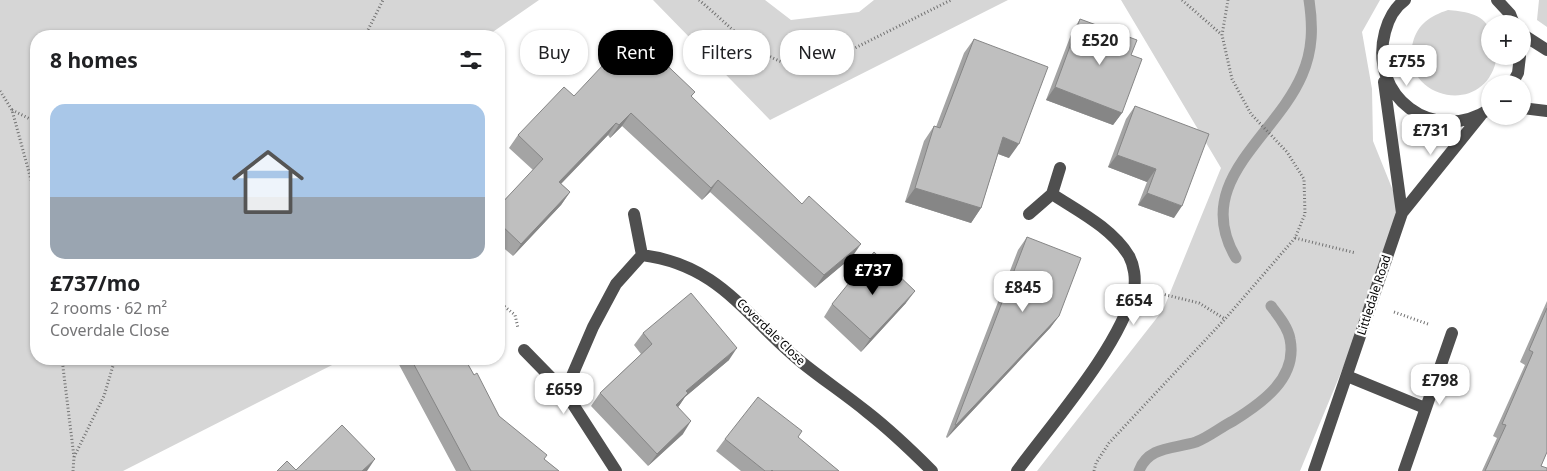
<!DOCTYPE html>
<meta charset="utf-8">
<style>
:root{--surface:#fff;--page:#f6f6f6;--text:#202124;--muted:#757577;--accent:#000}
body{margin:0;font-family:"Noto Sans",sans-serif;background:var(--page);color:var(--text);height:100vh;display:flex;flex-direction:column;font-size:19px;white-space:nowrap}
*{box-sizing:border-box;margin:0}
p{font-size:16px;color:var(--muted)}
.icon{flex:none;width:28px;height:28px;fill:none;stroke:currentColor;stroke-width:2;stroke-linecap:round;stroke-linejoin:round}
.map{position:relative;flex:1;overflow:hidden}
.side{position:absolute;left:30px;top:30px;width:475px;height:335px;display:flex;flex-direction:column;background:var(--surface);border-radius:20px;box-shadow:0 1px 4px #0004}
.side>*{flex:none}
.top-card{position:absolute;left:520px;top:30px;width:475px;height:45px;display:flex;gap:10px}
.buttons{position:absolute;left:1481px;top:15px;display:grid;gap:10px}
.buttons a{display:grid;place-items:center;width:50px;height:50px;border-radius:50%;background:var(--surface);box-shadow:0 1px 4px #0004;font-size:25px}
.price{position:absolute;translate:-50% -42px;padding:0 11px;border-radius:10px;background:#fff;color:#222;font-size:16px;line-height:32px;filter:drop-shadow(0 1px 2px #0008)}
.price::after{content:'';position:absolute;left:50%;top:30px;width:15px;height:11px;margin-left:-8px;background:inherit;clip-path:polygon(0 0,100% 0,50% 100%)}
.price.selected{background:var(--accent);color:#fff}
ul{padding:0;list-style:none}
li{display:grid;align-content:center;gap:10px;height:265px;padding:0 20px}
li span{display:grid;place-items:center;height:155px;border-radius:15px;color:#555}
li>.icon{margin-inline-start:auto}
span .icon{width:90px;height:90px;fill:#fffc;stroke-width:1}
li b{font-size:21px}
h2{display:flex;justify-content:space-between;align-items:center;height:60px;padding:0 20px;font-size:21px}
.pill{padding:0 18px;border-radius:20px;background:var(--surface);box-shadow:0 1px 4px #0004;font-size:18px;line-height:45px}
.pill.selected{background:var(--accent);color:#fff}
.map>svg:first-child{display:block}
</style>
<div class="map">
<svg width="1547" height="471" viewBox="0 0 1547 471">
<rect width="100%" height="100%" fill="#fff"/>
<!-- green -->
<path fill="#d6d6d6" d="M0 0H539L487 36H36V359H344L123 471H0Z
M653 0H765L791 20 859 12 874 0H1008L770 120Z
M1121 0H1380L1362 32 1372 89 1373 141 1402 213 1389 257 1300 471H1037L1163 310 1221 168Z
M1539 0H1547V27L1537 20Z
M1448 10C1461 11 1484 13 1489 29 1492 36 1490 48 1490 56H1497C1487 121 1397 98 1413 42 1418 24 1430 16 1448 10Z"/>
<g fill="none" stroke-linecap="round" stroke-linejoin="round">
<!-- stream -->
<path stroke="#9d9d9d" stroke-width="11" d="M1236 258C1191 182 1275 138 1302 75 1313 50 1313 26 1309 0
M1139 471C1148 446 1174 449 1196 442 1209 437 1221 427 1233 421 1262 403 1298 378 1290 339 1288 327 1278 315 1271 306"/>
<!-- path -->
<path stroke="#717171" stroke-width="3" stroke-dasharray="1 2.5" stroke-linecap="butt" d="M699 0C731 26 768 71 813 66 821 65 828 61 835 58L951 0
M1182 0 1221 34
M365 36 383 0
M0 91 12 110 36 198
M12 110 36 122
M1295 238 1356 253
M1158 293 1199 303 1225 319
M499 302 515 315 518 328
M1394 312 1428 324
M62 359 74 457 73 471
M74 457 104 396 115 359
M1094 471 1096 463 1109 443 1225 319 1295 238 1305 214 1304 179 1287 152 1251 114 1232 79 1222 35 1228 0"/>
<!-- minor -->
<path stroke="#4f4f4f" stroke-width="12" d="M1405 0C1395 7 1388 20 1385 32 1368 96 1433 146 1490 109
M1497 0 1510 14 1514 24
M1522 34 1547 50
M1384 82 1402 213
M1512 84 1518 73 1520 56
M1522 108 1547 111
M634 214 642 255C720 265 745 316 800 361 822 379 845 394 867 412 890 430 911 450 932 471
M1029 214 1052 194 1060 168
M524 350 565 392 616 471
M1347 376 1425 408
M565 392 593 327 616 284 642 255
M1017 471C1053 422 1120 347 1134 289 1136 279 1134 265 1129 256 1112 228 1078 211 1052 194
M1314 471 1402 213 1481 115
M1404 471 1452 333"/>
</g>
<!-- wall -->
<path fill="#a4a4a4" d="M1080 19 1122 113 1113 125 1046 100 1072 32Z
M974 39 1009 158 998 154 981 208 971 223 905 202 924 141 934 126 936 127 964 53Z
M695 92 691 97 852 257 815 288 710 192 702 200 622 126 610 138 608 135 561 184 570 192 561 205 513 256 499 244V206L533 170 509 148 518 135 574 96Z
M1135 106 1174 218 1138 205 1147 182 1108 167 1126 119Z
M1027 237 1059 316 1050 328 947 438 946 437 1018 250Z
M1547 301V452L1541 466 1547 471H1482L1497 438 1493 436 1525 365 1520 362Z
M906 303 861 352 824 317 832 304Z
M643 333 729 360 685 397 678 407 683 434 648 466 591 406 600 393 641 354 634 345Z
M396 359H465L474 375 499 416 544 459 559 471H456Z
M798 438 839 471H741L716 451 725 439Z"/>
<!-- shaded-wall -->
<path fill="#868686" d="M1055 87 1122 113 1113 125 1046 100Z
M631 113 622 126 610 138 619 125Z
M616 123 608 135 550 195 559 182Z
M1003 137 1019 144 1009 158 993 152Z
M1117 155 1156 169 1147 182 1108 167Z
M718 180 710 192 702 200 711 188Z
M915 188 981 208 971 223 905 202Z
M570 192 561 205 513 256 521 244Z
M1147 193 1182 206 1174 218 1138 205Z
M861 244 852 257 815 288 824 275Z
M915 291 906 303 861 352 870 339Z
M1059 316 1050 328 947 438 956 425Z
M737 348 729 360 685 397 679 406 667 417 686 391Z
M691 421 683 434 648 466 657 454Z
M375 459 367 471H362Z"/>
<!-- building -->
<path fill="#bfbfbf" stroke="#868686" d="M1080 19 1137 40 1131 55 1142 59 1122 113 1055 87Z
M633 33 695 92 691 96 802 204 809 196 861 244 824 275 718 180 711 188 631 113 619 125 616 123 559 182 570 192 521 244 499 223V206L543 159 518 135 564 87 574 96Z
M974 39 1048 67 1019 144 1003 137 981 208 915 188 934 126 940 128Z
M1135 106 1209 134 1182 206 1147 193 1156 169 1117 155Z
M1027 237 1081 258 1059 316 956 425H955Z
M874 252 915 291 870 339 832 304Z
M691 293 737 348 686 391 688 393 676 405 691 421 657 454 600 393 652 344 643 333Z
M1547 308V452L1541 466 1547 468V471H1485L1506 425 1502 424 1533 352 1529 350Z
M411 359H465L474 375 477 373 499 416 547 455 544 459 559 471H471Z
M758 397 802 431 798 437 839 471H773L772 470 771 471H765L725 439Z
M342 425 375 459 362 471H277L287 461 296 470Z"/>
<g text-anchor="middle" stroke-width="4.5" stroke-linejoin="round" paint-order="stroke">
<!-- street labels -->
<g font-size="12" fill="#000" stroke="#fff">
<text transform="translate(1374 295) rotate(-72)" y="4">Littledale Road</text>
<text transform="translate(771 332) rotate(44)" y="4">Coverdale Close</text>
</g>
</g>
</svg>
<div class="buttons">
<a>+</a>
<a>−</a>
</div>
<b class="price" style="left:1100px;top:66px">£520</b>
<b class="price" style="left:1407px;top:87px">£755</b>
<b class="price" style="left:1431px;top:156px">£731</b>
<b class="price selected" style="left:873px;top:296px">£737</b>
<b class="price" style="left:1023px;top:313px">£845</b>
<b class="price" style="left:1134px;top:326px">£654</b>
<b class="price" style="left:1440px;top:406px">£798</b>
<b class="price" style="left:564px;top:415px">£659</b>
<div class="top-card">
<a class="pill">Buy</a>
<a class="pill selected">Rent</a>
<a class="pill">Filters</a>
<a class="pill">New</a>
</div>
<section class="side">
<h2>8 homes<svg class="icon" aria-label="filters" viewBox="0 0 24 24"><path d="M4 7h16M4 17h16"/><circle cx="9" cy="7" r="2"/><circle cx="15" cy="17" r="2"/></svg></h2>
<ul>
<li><span style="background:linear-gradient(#a9c7e8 60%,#9aa5b1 0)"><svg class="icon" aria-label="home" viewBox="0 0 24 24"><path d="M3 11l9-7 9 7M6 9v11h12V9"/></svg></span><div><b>£737/mo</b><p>2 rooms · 62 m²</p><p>Coverdale Close</p></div></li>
</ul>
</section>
</div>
